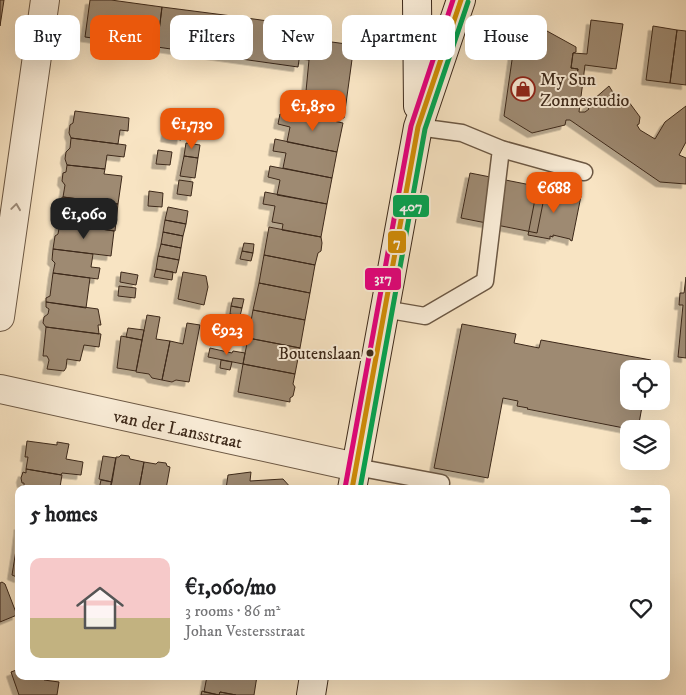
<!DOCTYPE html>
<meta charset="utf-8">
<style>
:root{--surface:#fff;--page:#f6f6f6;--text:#202124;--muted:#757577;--line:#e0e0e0;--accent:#ea580c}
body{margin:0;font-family:"IM FELL DW Pica",serif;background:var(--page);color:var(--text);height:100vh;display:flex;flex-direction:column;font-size:19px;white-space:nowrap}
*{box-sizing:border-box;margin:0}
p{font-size:16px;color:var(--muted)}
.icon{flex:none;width:28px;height:28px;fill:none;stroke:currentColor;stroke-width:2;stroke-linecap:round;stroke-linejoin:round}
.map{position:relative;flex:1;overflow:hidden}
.panel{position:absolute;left:15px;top:485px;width:655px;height:195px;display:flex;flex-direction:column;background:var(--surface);border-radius:10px;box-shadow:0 5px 20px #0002}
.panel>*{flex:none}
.banner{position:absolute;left:15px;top:15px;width:656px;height:45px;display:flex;gap:10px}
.buttons{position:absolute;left:620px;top:360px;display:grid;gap:10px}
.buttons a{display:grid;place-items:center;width:50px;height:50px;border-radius:10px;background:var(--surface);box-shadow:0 5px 20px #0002;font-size:25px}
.price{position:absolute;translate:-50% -42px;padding:0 11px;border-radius:10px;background:var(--accent);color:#fff;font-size:16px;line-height:32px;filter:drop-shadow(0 1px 2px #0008)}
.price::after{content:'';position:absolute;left:50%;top:30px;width:15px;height:11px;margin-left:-8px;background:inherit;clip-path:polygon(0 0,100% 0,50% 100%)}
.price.current{background:#222;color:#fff}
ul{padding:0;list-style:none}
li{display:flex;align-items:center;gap:15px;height:125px;padding:0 15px}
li+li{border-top:1px solid var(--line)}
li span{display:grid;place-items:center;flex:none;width:140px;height:100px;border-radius:10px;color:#555}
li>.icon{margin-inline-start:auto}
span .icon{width:60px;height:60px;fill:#fffc;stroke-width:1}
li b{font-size:21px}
h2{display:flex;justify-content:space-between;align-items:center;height:60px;padding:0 15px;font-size:21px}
.pill{padding:0 18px;border-radius:10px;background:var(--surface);box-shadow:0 5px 20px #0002;font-size:18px;line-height:45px}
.pill.current{background:var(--accent);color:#fff}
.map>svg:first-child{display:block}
</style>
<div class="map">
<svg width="686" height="695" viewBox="0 0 686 695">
<defs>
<filter id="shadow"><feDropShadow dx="-4.5" dy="4.5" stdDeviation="0" flood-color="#0004"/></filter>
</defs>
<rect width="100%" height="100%" fill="#f8e4c3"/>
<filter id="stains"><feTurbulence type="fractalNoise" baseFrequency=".004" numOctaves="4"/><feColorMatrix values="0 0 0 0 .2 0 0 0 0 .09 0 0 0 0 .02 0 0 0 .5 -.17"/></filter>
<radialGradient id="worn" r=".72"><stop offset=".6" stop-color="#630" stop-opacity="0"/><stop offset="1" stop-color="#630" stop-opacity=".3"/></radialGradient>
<!-- building -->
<path fill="#9e8a72" stroke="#3d291a" filter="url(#shadow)" d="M0 0H4L0 26Z
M90 0H111L162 7 157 47 85 37Z
M162 7 232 16 227 57 157 47Z
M232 16 304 26 298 67 227 57Z
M591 20 623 24 616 69 585 65 583 81 576 80 578 69 571 68 573 53 587 54Z
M653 26 677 30 670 83 646 80Z
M677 30 686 31V85L670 83Z
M547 31 576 47V52L573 53 571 68 578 69 576 80 583 81 579 112H585L589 109 586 106 609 86 619 102 626 98 640 117 639 124 637 125 640 130 655 139 665 122 686 106V142L679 155 686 158V184L660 182 570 120H566L565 125 532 133 504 116 515 39Z
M302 38 354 45 344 118 304 112 309 60 299 59Z
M75 111 129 118 128 131 120 130 118 144 71 138 69 133 70 125 73 123Z
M280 114 308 116 343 123 337 152 287 142 290 127 278 124Z
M168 123 183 125 181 140 165 137Z
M71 138 126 145 124 157 107 155 105 169 67 165 65 159 66 152 70 148Z
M275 139 337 152 332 178 283 168 286 153 273 151Z
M186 143 200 145 198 158 184 156Z
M158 150 172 152 170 165 156 164Z
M184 156 198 158 195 178 180 176Z
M67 165 105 169 104 174 122 176 118 204 63 197 65 185 62 181 63 173 66 172Z
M270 166 332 178 327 204 277 195 280 180 268 177Z
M470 173 546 188 537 233 461 218Z
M179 180 193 182 191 196 177 194Z
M538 184 559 188V191L561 192V193L578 197V195L581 196 572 241 570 240V239L553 235V237L550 236V239L528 235Z
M149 191 163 193 162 207 148 206Z
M265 192 327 204 321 237 282 230 283 224 272 222 275 206 263 204Z
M63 197 118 204 115 231 60 223 61 211 59 208 60 199Z
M168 207 188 211 186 224 165 220Z
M165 220 186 224 183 236 163 232Z
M60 223 114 231 111 256 53 249 55 236 58 234Z
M269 227 321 237 322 243 321 251 318 253 315 265 264 255Z
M163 232 183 236 181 248 161 244Z
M244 243 254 244 253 253 242 251Z
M161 244 181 248 179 260 158 256Z
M53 249 93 254 91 267 100 268 98 279 53 273 55 263 52 260Z
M242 251 253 253 251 261 240 259Z
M264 255 315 265 310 293 259 283Z
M158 256 179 260 176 273 156 269Z
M156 269 173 272 172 280 154 277Z
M121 272 138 275 136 285 120 282Z
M183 272 206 276 208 287 204 305 178 299Z
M53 273 90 278 86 308 46 302V298L50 296Z
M686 277V358L678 357 683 305H679L680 293H684Z
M259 283 310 293 305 320 253 310Z
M119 286 136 288 135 298 118 296Z
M233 298 244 299 242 308 231 306Z
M46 302 98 309 101 325H98L99 334 46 327 43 323 44 317 48 314 49 309 46 307Z
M231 306 242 308 240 316 230 314Z
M253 310 305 320 300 348 248 338Z
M147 315 160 317 156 339 170 341 162 380 152 378 149 374 136 372Z
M187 323 200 325 189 382 176 380 172 382 162 380 170 341 183 344Z
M462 324 516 334 514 343 539 348 541 340 651 360 650 369H629V401H643L638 429H629L527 409 528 408 517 406 518 401 503 398 488 478 434 468Z
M46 327 101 334 99 347 84 345 80 361 67 359 66 368 64 371 47 369 49 360 47 356H43Z
M128 328 144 330 142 340 126 337Z
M121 336 142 340 136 371 117 368Z
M248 338 300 348 295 374 243 364Z
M210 348 232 353 233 351 245 353 243 364 208 357Z
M221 360 232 362 230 370 220 368Z
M243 364 295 374 293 384 295 387 293 396 290 398V402L238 392Z
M27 441 57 445V442L69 444 66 459 83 462 81 475 62 473 61 475 26 469 28 457H25Z
M121 455 129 456 130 459 144 462 139 489H110L116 457H119Z
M103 456 116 458 112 482 99 479Z
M144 462 156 464 158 462 166 463 167 466 170 467 166 489H139Z
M26 469 62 475 60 487 71 489H24V483H22L21 478 23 472 26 473Z
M251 472 250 481 283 479 292 489H226L228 475Z
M101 480 112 482 110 489H99Z
M19 525V551L16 550Z
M16 550 19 551V578L12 575Z
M2 582 5 584 17 615 0 622V583Z
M19 669V676H44V680L59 682 57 695H19L11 672Z
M207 676H257L254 695H236L220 692 219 695 204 692Z
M202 691 219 695 220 692 236 695H201Z"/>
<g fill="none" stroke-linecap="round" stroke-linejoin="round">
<!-- service casing -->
<g stroke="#6c5844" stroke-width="19">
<path id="service" d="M501 149 584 172
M384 309 425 316 485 281 501 149 462 133 418 127
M356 467 441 483 440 489"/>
</g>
<!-- minor casing -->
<g stroke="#6c5844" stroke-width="30">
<path id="minor" d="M0 317 45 0
M0 389 356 467"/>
</g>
<!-- secondary casing -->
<g stroke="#3d291a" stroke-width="30">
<path id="secondary" d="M417 0 418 106
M352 489 418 127 461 0
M311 695 314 676"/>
</g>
<!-- service -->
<use href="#service" stroke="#faedd8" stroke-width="16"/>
<!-- minor -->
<use href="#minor" stroke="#faedd8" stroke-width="28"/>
<!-- secondary -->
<use href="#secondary" stroke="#faedd8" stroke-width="28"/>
<!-- bus-1 casing -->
<g stroke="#faedd8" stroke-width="9">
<path id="bus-1" d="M352 489 418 127 461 0"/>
</g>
<!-- bus-2 casing -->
<g stroke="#faedd8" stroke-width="9">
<path id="bus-2" d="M360 489 425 129 468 2"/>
</g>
<!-- bus-3 casing -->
<g stroke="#faedd8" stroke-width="9">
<path id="bus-3" d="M345 488 411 126 453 0"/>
</g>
<!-- bus-1 -->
<use href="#bus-1" stroke="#d28d05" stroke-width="5"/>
<!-- bus-2 -->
<use href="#bus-2" stroke="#00a651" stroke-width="5"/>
<!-- bus-3 -->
<use href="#bus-3" stroke="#e5007d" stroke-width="5"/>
</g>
<!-- one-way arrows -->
<defs><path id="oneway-chevron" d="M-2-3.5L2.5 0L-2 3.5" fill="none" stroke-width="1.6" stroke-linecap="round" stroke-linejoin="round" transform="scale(1.25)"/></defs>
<use stroke="#9c8b79" href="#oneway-chevron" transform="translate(16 207) rotate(-82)"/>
<!-- icons -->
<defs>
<g id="shop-ring" transform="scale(1.25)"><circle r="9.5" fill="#faedd8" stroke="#8f2418" stroke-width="1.5"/><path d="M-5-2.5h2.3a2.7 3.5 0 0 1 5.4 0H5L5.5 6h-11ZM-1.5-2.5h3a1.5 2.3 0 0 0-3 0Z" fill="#8f2418"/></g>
</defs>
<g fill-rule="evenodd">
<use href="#shop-ring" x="523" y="89"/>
</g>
<!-- markers -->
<circle fill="#3d291a" stroke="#faedd8" stroke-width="2" cx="370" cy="353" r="4.5"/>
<g text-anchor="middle" stroke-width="4" stroke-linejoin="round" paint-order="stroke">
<!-- bus labels -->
<g font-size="17" fill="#3d291a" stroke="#faedd8" text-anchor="end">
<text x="361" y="359">Boutenslaan</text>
</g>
<!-- poi labels -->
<g font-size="18" fill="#3d291a" stroke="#faedd8" text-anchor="start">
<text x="540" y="85">My Sun<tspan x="540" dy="21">Zonnestudio</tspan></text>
</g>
<!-- street labels -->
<g font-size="18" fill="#3d291a" stroke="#faedd8">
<text transform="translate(178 429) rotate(12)" y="6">van der Lansstraat</text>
</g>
</g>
<g stroke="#faedd8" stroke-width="2">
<rect x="392" y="194" width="38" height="24" rx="5" fill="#00a651"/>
<rect x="387" y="230" width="20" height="24" rx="5" fill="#d28d05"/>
<rect x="364" y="267" width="38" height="24" rx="5" fill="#e5007d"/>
</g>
<g font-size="14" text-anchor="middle" font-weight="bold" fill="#fff">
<text x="411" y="211">407</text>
<text x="397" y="247">7</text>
<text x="383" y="283">317</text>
</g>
<rect width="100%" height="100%" filter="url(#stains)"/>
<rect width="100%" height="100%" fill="url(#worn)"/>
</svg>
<div class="buttons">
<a><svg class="icon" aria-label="locate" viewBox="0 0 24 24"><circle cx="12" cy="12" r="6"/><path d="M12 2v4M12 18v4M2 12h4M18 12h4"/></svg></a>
<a><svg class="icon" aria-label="layers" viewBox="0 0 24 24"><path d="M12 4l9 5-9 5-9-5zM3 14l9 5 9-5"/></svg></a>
</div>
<b class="price" style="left:313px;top:132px">€1,850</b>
<b class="price" style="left:192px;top:150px">€1,730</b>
<b class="price" style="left:554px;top:214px">€688</b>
<b class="price current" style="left:84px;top:240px">€1,060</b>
<b class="price" style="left:227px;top:356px">€923</b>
<div class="banner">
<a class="pill">Buy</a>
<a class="pill current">Rent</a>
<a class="pill">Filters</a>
<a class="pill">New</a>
<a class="pill">Apartment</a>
<a class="pill">House</a>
</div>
<section class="panel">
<h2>5 homes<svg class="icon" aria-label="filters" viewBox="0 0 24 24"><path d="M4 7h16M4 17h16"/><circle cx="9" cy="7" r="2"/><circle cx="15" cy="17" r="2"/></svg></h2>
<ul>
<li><span style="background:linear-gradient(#f6c9c9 60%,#c2b280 0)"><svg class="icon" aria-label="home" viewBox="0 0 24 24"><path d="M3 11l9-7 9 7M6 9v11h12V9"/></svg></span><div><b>€1,060/mo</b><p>3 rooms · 86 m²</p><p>Johan Vestersstraat</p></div><svg class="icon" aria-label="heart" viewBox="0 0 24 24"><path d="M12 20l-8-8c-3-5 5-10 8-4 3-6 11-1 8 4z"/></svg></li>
</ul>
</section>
</div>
